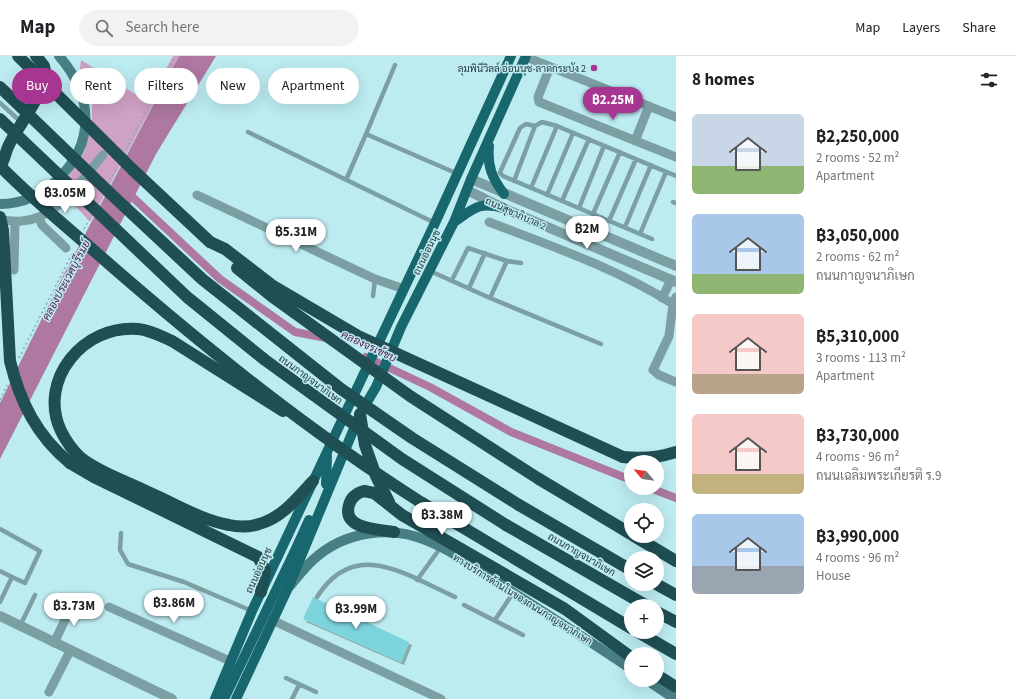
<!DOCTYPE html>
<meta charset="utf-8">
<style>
:root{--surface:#fff;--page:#f2f2f2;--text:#202124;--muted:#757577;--line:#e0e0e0;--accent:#a73692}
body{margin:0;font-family:"Source Sans 3",Sarabun,sans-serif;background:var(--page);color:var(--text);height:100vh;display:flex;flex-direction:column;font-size:15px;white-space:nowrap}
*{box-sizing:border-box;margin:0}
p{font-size:13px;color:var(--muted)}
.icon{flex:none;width:22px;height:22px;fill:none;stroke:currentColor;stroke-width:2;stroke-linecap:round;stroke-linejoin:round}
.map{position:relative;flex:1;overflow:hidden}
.drawer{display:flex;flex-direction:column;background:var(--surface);width:340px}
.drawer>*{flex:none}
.hud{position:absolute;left:12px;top:12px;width:380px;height:36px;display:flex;gap:8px}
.needle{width:26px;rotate:298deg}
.fabs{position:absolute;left:624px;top:399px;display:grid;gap:8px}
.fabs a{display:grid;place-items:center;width:40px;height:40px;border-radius:50%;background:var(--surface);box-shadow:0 4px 16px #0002;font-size:20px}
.price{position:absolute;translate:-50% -34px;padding:0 9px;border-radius:14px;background:#fff;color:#222;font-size:13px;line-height:26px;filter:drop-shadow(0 1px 2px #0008)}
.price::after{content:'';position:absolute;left:50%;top:24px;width:12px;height:9px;margin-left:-6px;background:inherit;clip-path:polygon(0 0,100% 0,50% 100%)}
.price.on{background:var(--accent);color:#fff}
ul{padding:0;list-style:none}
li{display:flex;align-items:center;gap:12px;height:100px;padding:0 16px}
li span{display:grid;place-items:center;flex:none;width:112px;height:80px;border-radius:6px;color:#555}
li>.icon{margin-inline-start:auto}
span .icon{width:48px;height:48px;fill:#fffc;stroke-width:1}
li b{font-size:17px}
h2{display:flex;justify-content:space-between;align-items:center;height:48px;padding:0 16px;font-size:17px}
.tag{padding:0 14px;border-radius:18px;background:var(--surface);box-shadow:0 4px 16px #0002;font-size:14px;line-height:36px}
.tag.on{background:var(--accent);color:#fff}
header{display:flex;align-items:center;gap:24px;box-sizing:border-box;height:56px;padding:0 20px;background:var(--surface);border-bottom:1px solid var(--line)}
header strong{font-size:19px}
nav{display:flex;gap:22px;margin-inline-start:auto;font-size:14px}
.search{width:280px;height:36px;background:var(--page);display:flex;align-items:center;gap:10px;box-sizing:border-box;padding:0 14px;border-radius:22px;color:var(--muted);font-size:15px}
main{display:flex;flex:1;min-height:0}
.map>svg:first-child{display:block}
</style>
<header>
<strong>Map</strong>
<div class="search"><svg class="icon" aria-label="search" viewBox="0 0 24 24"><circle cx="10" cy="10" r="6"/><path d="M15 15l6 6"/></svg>Search here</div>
<nav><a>Map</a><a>Layers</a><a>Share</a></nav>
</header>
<main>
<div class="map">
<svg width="676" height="643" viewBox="0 0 676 643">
<defs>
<filter id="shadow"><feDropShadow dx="3" dy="3" stdDeviation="0" flood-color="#0004"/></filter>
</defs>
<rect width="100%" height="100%" fill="#bcebf0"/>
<!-- green -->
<path fill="#cfa1c3" d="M173 0H179L90 166 60 133 84 97 92 64V43L80 12 81 4 148 46Z"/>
<!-- water -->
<path fill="#ae78a0" d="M179 0H216L156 98 0 403V347L63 220Z"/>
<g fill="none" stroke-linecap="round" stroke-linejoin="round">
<!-- canal -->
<path stroke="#ae78a0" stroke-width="8" d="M126 135 220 223 295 276 326 282
M366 301 430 331 511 376 631 424
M650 432 676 442"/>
</g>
<!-- building -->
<path fill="#7bd4dd" filter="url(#shadow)" d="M313 541 409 586 401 606 303 563Z"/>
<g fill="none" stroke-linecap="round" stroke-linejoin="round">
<!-- path -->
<path stroke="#88acb0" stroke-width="1.5" stroke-dasharray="2 3" stroke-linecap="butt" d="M126 93 176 0
M110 124 117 111
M84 173 90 162
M19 302 72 198
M0 344 7 329"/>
<!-- service -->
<path stroke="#7c9fa3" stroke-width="4.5" d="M0 47 21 66
M535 70 526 68 520 72 501 114 500 117 503 120 652 183
M248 76 435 167
M366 78 395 9
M346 124 366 78 458 118
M514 125 535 70 542 66 557 70 676 120
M531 132 557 70
M547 139 573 77
M562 145 589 83
M673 146 676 147
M579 152 604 90
M593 158 620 96
M609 165 636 103
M625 171 651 109
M640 178 666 116
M430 215 490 242 601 288
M452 224 468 192 507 205 521 207
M469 232 485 197
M373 240 375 223
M490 242 507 205
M0 473 40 495 25 527 12 521
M121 477 120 494 128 508 184 526 252 555
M0 515 12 521 0 546
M417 524 441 491
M317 541C355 481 406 519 455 541
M464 549 523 579
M495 564 513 537
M20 570 35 539
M286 622 316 636
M292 643 299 629"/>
<!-- minor -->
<path stroke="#7c9fa3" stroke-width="9" d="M526 1 676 61
M550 11 538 41 539 46 676 101
M635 85 649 50
M197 139 375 223 404 233
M39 162 42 169 66 192
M0 164C7 164 15 166 22 165 59 162 80 125 103 99
M489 166C551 190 616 212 673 248
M14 214 15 165
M676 241 673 248 669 280 653 314 659 319 676 326
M662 242 671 224
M109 551 230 605
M272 564 441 643
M54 587 74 545
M49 636 70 595"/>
<!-- tertiary -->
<path stroke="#7c9fa3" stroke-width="10" d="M471 123 676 210
M467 134 503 152 676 226
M0 560 172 643"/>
<!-- secondary -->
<path stroke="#487f84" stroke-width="10" d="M0 148C22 148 42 139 58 123 96 86 93 39 59 0
M290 530C298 520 305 511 314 503 345 475 391 469 428 485 456 496 481 516 506 532 548 559 590 585 631 613
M647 624 675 643"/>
<!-- primary -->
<path stroke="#18676e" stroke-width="10" d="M489 90C487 110 492 122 504 138
M454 166C473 153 479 145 503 152
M326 428 327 400
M294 497 309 464
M215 643 252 555 435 167 511 0
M236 643 288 532 360 358 376 331 401 271 454 166 471 123 526 0"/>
<!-- motorway -->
<path stroke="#1f4e53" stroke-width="12" d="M0 111C4 105 5 98 8 91 16 71 51 32 44 10L36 0
M133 114 210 186
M283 355 172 285C161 280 150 274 138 273 84 268 37 324 61 375 66 385 73 395 81 402 100 417 126 425 148 436 174 447 201 464 229 469 238 471 250 471 259 468 282 462 297 442 313 425
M360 358 365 389 376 420 389 446
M623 401C642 403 658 402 676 396
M70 407 94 421 258 501 265 514 261 536
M539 423 631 478
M422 447 631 572
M519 449 631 514
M506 469 647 550
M394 476C379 473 342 474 349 449 351 441 357 437 364 435L374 437 402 459 565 553 631 601
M634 480 676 505
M656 528 676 539
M657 556 676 566
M638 576 676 598
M657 619 676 631"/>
<!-- primary-bridge -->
<path stroke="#18676e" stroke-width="10" d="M224 643 294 497"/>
<!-- motorway-bridge -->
<path stroke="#1f4e53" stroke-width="12" d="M18 0 133 114
M0 31 112 139 202 223 341 333 412 382 519 449
M0 63 187 241 265 304 402 403 506 469
M0 110C34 145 72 175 108 207 208 294 310 376 422 447
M0 161 3 174 10 305C20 346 37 380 70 407
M210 186 225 193 273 230 358 280 623 401
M237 212 274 242 410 340 539 423"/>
</g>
<!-- markers -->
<circle fill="#a73692" stroke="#bcebf0" stroke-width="1.5" cx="594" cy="12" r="4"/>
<g text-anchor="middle" stroke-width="3" stroke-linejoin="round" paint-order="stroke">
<!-- poi labels -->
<g font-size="10" fill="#293b3d" stroke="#bcebf0" text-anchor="end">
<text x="586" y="16">ลุมพินีวิลล์ อ่อนนุช-ลาดกระบัง 2</text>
</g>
<!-- street labels -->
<g font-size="10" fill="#293b3d" stroke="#bcebf0">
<text transform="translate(516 157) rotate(24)" y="4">ถนนสุขาภิบาล 2</text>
<text transform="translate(426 196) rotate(-64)" y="4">ถนนอ่อนนุช</text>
<text transform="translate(311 323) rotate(36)" y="4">ถนนกาญจนาภิเษก</text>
<text transform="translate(582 498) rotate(30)" y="4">ถนนกาญจนาภิเษก</text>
<text transform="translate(258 514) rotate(-65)" y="4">ถนนอ่อนนุช</text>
<text transform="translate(523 543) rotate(32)" y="4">ทางบริการด้านในของถนนกาญจนาภิเษก</text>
</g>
<!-- water labels -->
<g font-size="11" font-style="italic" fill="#5b1a4f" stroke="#bcebf0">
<text transform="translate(66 224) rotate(-62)" y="4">คลองประเวศบุรีรมย์</text>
<text transform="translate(369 290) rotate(25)" y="4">คลองจรเข้ขบ</text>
</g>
</g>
</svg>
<div class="fabs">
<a><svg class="needle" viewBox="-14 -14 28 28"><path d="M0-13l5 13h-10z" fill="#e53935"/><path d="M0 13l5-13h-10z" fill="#757577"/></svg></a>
<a><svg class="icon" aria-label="locate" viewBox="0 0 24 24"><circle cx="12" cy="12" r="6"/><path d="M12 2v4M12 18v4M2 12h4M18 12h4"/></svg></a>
<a><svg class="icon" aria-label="layers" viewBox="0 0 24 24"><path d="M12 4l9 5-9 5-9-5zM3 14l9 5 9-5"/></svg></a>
<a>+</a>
<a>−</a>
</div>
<b class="price on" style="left:613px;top:65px">฿2.25M</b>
<b class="price" style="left:65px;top:158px">฿3.05M</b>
<b class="price" style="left:587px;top:194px">฿2M</b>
<b class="price" style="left:296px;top:197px">฿5.31M</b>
<b class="price" style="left:442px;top:480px">฿3.38M</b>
<b class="price" style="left:174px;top:568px">฿3.86M</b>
<b class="price" style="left:74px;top:571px">฿3.73M</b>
<b class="price" style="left:356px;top:574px">฿3.99M</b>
<div class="hud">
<a class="tag on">Buy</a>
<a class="tag">Rent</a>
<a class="tag">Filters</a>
<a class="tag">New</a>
<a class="tag">Apartment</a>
</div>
</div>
<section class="drawer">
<h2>8 homes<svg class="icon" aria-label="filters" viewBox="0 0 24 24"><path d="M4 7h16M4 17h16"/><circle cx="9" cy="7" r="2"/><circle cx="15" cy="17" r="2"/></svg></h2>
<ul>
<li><span style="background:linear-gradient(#c9d6e8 65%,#8fb573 0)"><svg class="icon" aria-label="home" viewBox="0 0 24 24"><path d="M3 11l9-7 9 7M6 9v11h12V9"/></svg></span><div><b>฿2,250,000</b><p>2 rooms · 52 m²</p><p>Apartment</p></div></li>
<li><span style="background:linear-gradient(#a9c7e8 75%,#8fb573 0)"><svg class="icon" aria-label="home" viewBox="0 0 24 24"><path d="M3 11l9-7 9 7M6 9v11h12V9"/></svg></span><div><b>฿3,050,000</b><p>2 rooms · 62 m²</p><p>ถนนกาญจนาภิเษก</p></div></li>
<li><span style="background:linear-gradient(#f6c9c9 75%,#b9a48a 0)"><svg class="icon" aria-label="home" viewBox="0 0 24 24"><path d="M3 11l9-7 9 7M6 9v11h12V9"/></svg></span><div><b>฿5,310,000</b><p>3 rooms · 113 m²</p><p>Apartment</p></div></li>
<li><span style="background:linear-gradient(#f6c9c9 75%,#c2b280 0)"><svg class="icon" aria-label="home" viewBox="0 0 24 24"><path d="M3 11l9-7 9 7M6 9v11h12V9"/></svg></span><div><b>฿3,730,000</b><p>4 rooms · 96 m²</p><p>ถนนเฉลิมพระเกียรติ ร.9</p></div></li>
<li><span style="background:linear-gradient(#a9c7e8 65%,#9aa5b1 0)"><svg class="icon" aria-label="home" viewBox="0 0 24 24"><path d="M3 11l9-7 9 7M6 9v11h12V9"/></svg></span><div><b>฿3,990,000</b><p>4 rooms · 96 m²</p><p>House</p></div></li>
</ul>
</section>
</main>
